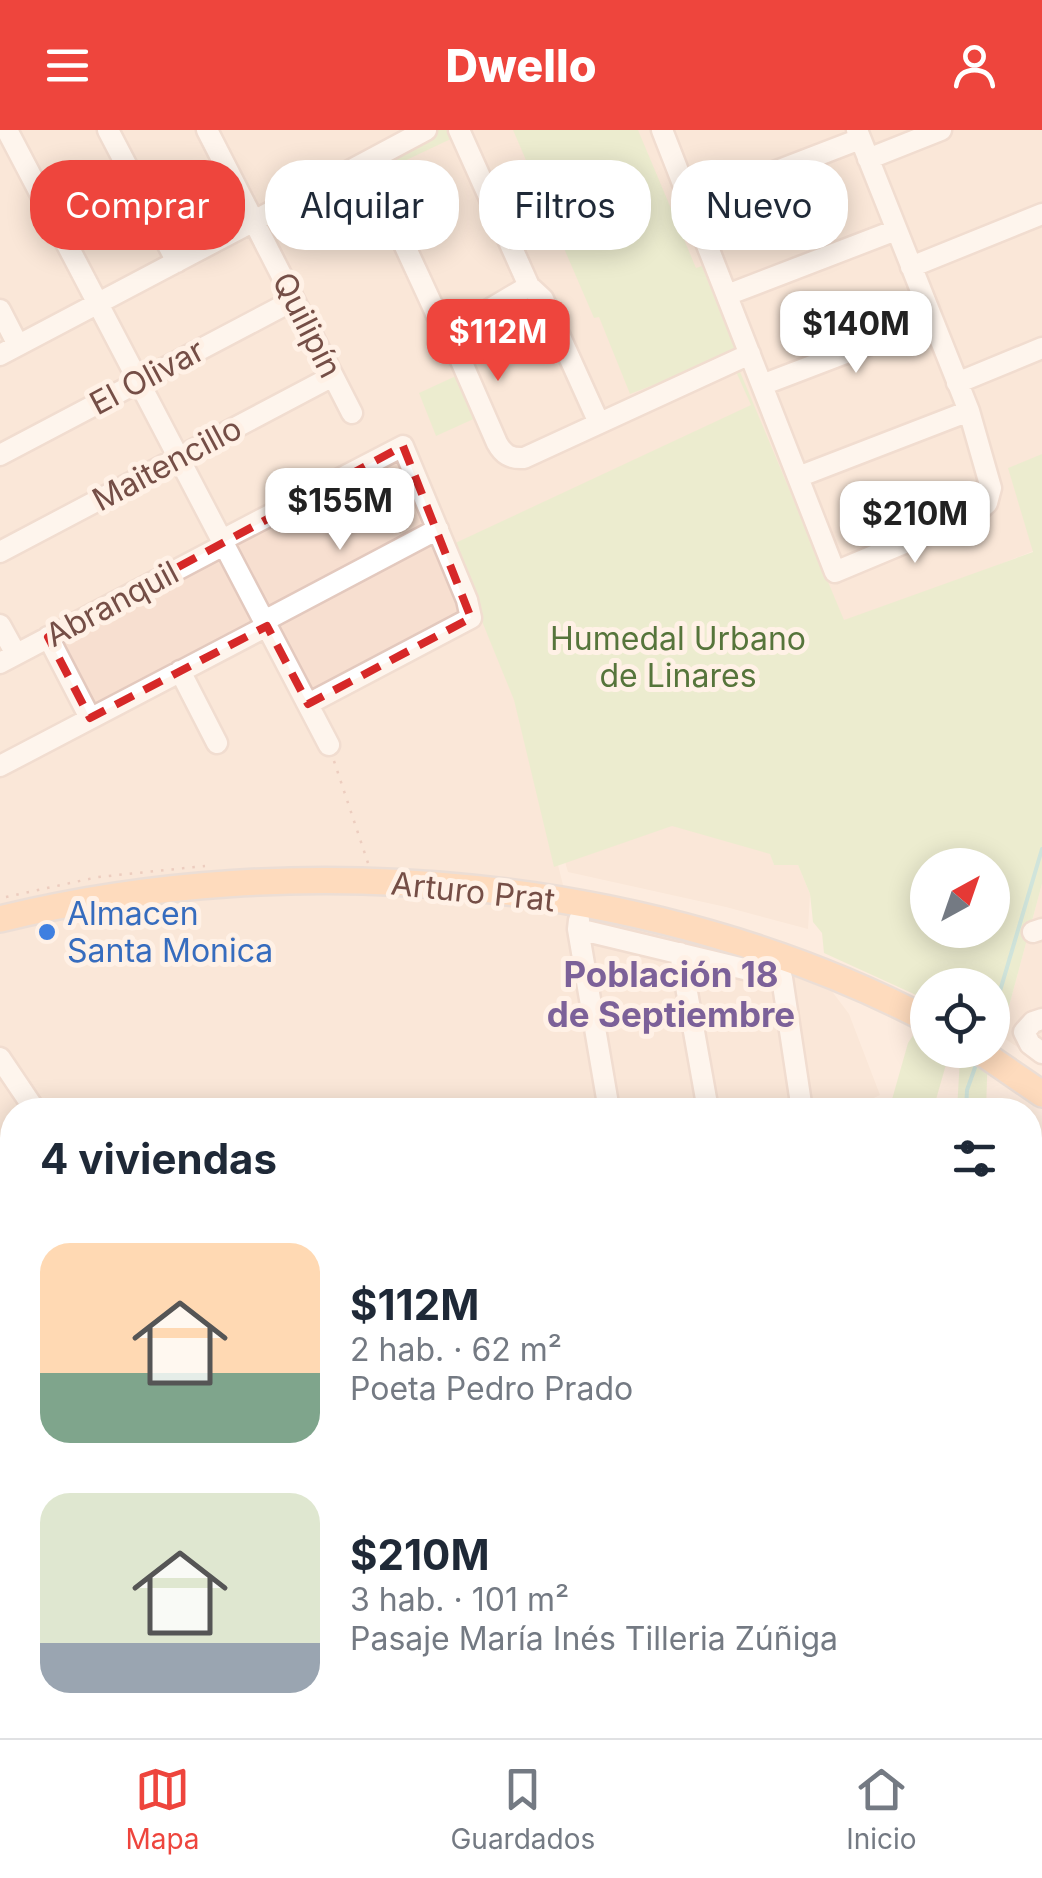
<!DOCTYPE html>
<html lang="es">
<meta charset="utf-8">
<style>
:root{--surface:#fff;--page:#f6f6f7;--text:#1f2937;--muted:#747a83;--line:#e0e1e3;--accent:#ee453d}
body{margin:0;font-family:Inter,sans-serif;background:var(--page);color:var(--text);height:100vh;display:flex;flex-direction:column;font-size:38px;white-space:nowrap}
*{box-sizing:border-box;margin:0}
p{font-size:32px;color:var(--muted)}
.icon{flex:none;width:55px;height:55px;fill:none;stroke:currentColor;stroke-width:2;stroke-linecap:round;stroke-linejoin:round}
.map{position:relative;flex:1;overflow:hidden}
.panel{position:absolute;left:0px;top:968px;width:1042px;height:642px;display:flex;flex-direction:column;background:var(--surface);border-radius:40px 40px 0 0;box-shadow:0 5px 25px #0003}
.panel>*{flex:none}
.hud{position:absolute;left:30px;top:30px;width:982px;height:90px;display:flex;gap:20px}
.needle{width:65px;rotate:40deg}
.controls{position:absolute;left:910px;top:718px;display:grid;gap:20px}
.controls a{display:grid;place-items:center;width:100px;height:100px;border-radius:50%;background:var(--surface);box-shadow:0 5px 25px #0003;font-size:50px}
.price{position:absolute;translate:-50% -85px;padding:0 22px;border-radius:20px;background:#fff;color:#222;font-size:32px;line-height:65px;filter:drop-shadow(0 2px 5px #0008)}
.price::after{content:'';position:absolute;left:50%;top:60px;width:30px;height:22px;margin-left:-15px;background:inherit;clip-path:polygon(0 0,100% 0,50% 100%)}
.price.current{background:var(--accent);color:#fff}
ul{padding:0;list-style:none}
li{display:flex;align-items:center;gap:30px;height:250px;padding:0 40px}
li span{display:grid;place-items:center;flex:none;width:280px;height:200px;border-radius:30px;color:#555}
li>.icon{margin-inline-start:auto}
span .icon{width:120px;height:120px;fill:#fffc;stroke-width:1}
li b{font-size:42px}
h2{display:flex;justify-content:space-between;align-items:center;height:120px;padding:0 40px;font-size:42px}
.tag{padding:0 35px;border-radius:40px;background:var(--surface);box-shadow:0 5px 25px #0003;font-size:35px;line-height:90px}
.tag.current{background:var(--accent);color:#fff}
header{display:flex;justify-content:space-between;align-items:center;height:130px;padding:0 40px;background:var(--accent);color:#fff;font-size:45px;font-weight:800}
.menu{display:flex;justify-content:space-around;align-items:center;height:140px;border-top:2px solid var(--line);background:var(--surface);font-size:28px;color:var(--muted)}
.menu a{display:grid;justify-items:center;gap:5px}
.menu .current{color:var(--accent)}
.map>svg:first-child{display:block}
</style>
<header><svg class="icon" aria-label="menu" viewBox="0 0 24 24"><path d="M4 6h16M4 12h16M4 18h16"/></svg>Dwello<svg class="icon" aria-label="person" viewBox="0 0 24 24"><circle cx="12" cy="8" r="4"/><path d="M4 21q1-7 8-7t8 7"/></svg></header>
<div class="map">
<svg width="1042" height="1608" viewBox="0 0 1042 1608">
<rect width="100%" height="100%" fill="#fdecdf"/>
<!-- residential -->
<path fill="#f7dfd0" d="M0 0H1042V325L1033 421 844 498 475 405 565 763 825 852 849 884 880 965 849 980H12V1598H230L236 1608H0Z
M755 677 774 735H798L810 764 808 799 726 777 568 742 559 711Z
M1042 754V934L1001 906Z"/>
<!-- green -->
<path fill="#d8ebbd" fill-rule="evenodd" d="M436 0H452L455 7 379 43 374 34Z
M513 0H638L696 138 702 136 737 222 733 225 844 490 1033 422 1008 338 1042 324V754L1001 906 993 900 992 855H928L927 870 824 823 822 803 813 792 810 764 798 735H774L770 724 672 696 554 737 514 570 451 415 751 275 729 226 630 264 599 187 594 188ZM928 735H992V800H928Z
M458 245 478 287 436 306 419 263Z
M927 884 928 920H988L986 980H957L960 928 949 924 933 980H889L908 913Z
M1030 1144 1042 1159V1499L1030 1507Z
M1042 1508V1608H778L786 1598H1030V1512Z
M230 1598H757L723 1608H236Z"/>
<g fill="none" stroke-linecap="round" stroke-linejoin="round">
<!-- stream -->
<path stroke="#99dad8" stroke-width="4" d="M992 888 1042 719
M966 980 967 960 977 932
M0 1463 12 1458"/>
<!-- minor casing -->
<g stroke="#e3c9be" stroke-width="25">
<path id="minor" d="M7 0 329 615
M108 0 177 132
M207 0 352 283
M459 0 529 156 543 169 599 293
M662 0 835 442 976 383 987 373 991 358 969 281 857 0
M868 29 941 0
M366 32 441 194 453 207 455 217 497 313C503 324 510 329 524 328L750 224
M338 47 426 0
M691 74 860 9
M911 137 1042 84
M727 165 896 100
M0 180 18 215
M453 207 463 195 529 156
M0 225 305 64
M957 253 1042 218
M762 255 932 190
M0 325 294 170
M798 347 969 281
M222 410 403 316 467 470 471 488 308 574
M0 422 333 246
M264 491 438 399
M0 495 16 524
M48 507 90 588
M0 533 224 415
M180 541 217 613
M0 636 267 496
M579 790 578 799 609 980
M578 799 782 848 802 980
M1033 802 1042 799
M680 823 708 980
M1042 889 1033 892 1024 902 1030 914 1042 923
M0 928 35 980
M0 1332 12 1327
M60 1598 62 1608
M195 1598 202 1608"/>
</g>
<!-- major casing -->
<g stroke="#d8cdcb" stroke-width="30">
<path id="major" d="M0 789C298 715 655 747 928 890
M978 920 1042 964"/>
</g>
<!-- path -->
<path stroke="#d8a699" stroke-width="2.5" stroke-dasharray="2.5 8" stroke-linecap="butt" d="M334 631 368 733
M6 767 98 747 205 736"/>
<!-- minor -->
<use href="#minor" stroke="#fff" stroke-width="20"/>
<!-- major -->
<use href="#major" stroke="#ffc594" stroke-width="25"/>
</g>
<!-- marked area -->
<path d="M0 0H1042V1608H0ZM403 316 471 488 308 574 267 496 90 588 48 507Z" fill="#fdecdf" fill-opacity=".55" fill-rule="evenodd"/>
<path fill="none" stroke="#d62828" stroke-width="8" stroke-dasharray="20 12" stroke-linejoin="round" d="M403 316 471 488 308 574 267 496 90 588 48 507Z"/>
<!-- markers -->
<circle fill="#3f7fe0" stroke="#fff1e6" stroke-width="4" cx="47" cy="802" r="10"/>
<g text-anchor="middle" stroke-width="10" stroke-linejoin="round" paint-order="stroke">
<!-- street labels -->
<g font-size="32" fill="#754e46" stroke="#fff1e6">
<text transform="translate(307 195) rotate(63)" y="11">Quilipín</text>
<text transform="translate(147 247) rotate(-28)" y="11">El Olivar</text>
<text transform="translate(167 334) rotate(-28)" y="11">Maitencillo</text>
<text transform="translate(112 474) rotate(-28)" y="11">Abranquil</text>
<text transform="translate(473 762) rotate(6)" y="11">Arturo Prat</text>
</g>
<!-- park labels -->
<g font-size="32" fill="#56753b" stroke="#fff1e6">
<text x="678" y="520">Humedal Urbano<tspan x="678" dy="37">de Linares</tspan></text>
</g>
<!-- shop labels -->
<g font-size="32" fill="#366cbe" stroke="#fff1e6" text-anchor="start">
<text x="67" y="795">Almacen<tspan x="67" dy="37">Santa Monica</tspan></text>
</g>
<!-- neighbourhood labels -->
<g font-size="35" font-weight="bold" fill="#7c6199" stroke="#fff1e6">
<text x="671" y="857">Población 18<tspan x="671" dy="40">de Septiembre</tspan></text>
</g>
</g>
</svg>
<div class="controls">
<a><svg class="needle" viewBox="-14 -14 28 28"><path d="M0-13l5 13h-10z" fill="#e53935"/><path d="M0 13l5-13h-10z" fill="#747a83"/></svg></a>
<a><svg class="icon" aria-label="locate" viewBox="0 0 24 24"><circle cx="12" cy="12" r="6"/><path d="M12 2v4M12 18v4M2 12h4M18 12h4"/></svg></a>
</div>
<b class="price" style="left:856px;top:246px">$140M</b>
<b class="price current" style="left:498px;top:254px">$112M</b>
<b class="price" style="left:340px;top:423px">$155M</b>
<b class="price" style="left:915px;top:436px">$210M</b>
<div class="hud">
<a class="tag current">Comprar</a>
<a class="tag">Alquilar</a>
<a class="tag">Filtros</a>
<a class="tag">Nuevo</a>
</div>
<section class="panel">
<h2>4 viviendas<svg class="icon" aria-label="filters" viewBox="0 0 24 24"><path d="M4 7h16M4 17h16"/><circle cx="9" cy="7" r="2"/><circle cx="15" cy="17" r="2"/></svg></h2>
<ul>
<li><span style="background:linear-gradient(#ffd9b3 65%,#7fa58c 0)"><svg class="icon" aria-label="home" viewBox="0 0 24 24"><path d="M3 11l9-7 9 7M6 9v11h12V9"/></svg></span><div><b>$112M</b><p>2 hab. · 62 m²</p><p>Poeta Pedro Prado</p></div></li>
<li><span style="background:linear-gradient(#dfe7d0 75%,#9aa5b1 0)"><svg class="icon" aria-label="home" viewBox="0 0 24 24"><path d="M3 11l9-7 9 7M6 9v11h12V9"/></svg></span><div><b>$210M</b><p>3 hab. · 101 m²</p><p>Pasaje María Inés Tilleria Zúñiga</p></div></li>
</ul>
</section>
</div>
<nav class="menu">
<a class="current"><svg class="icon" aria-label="map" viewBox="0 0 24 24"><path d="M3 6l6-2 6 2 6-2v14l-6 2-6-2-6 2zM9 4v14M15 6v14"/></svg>Mapa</a>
<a><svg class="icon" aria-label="saved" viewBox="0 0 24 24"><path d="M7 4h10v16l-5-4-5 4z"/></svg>Guardados</a>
<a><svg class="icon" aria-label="home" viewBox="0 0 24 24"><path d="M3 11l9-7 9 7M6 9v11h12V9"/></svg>Inicio</a>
</nav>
